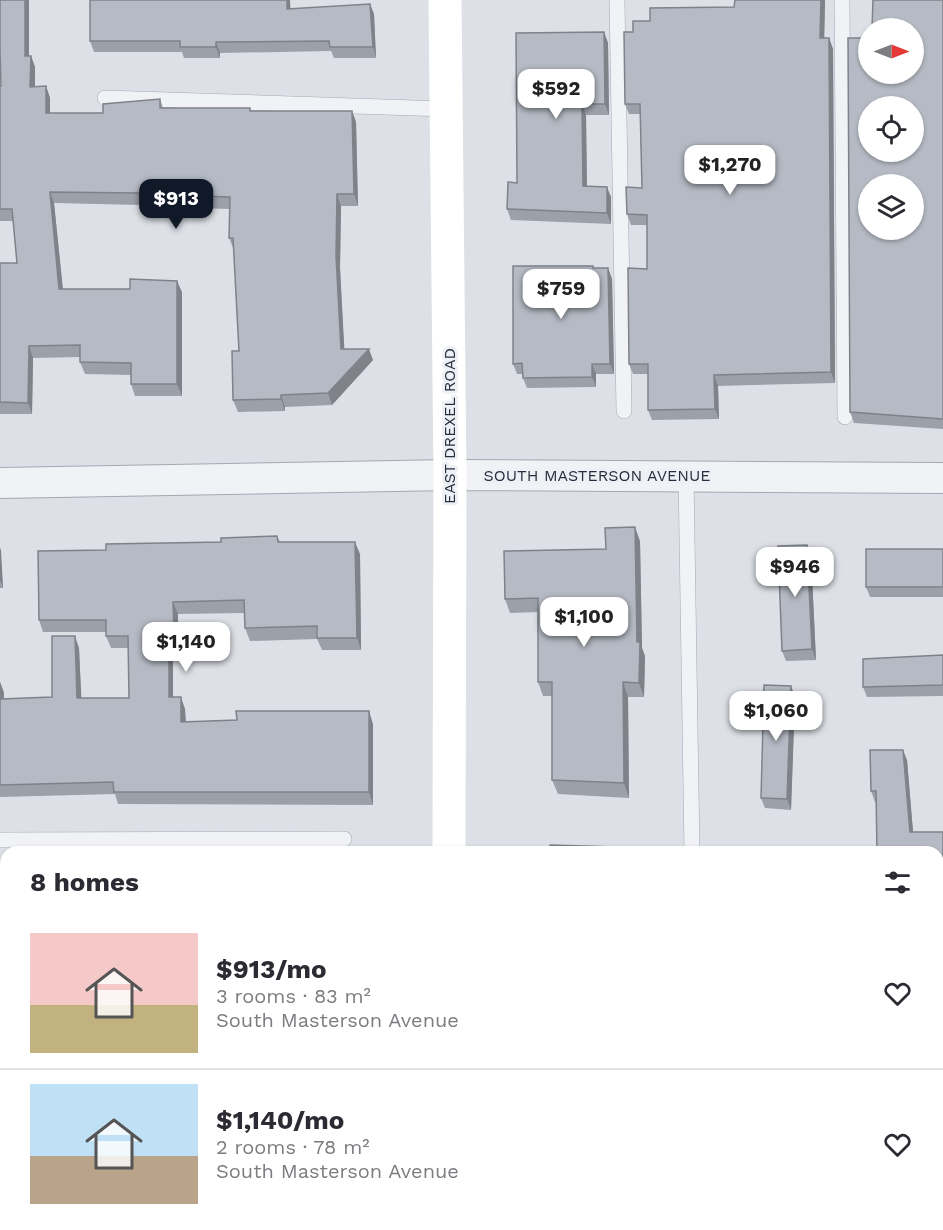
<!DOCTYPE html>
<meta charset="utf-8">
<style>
:root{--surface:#fff;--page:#f7f7f7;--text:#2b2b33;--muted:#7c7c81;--line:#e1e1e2;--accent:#111827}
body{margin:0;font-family:"Work Sans",sans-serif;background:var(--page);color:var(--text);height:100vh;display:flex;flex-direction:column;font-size:22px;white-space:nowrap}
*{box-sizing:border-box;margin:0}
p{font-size:20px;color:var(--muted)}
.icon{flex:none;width:33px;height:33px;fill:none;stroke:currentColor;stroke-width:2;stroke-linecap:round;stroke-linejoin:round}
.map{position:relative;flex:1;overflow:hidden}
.drawer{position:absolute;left:0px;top:846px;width:944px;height:384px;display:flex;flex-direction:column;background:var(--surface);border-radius:18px 18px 0 0;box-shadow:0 2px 4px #0004}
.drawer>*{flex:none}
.needle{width:39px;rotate:90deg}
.fabs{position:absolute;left:858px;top:18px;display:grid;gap:12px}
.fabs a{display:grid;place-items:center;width:66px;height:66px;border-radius:50%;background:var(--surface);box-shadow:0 2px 4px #0004;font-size:30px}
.price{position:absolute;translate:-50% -51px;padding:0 14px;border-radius:12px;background:#fff;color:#222;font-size:20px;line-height:39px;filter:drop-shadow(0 2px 3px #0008)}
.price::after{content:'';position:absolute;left:50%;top:36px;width:18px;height:14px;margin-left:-9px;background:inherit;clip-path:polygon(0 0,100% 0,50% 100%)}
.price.selected{background:var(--accent);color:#fff}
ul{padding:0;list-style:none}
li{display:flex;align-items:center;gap:18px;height:150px;padding:0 30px}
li+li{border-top:2px solid var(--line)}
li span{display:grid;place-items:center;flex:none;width:168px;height:120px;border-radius:0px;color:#555}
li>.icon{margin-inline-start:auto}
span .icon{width:72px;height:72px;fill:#fffc;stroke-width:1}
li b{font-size:26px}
h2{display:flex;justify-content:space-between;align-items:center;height:72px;padding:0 30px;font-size:26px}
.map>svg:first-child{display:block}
</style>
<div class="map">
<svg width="943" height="1230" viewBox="0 0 943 1230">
<rect width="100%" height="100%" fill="#dde1e7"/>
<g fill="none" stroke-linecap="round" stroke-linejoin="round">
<!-- lane casing -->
<g stroke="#a3a8b1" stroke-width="16">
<path id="lane" d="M617 0 624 411
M842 0 845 417
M105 98 446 109
M686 475 692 852
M0 840 344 839
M0 1081 6 1079"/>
</g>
<!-- street casing -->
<g stroke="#a3a8b1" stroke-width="32">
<path id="street" d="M0 483 450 475 943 478"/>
</g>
<!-- lane -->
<use href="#lane" stroke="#f0f2f6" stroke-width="15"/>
<!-- street -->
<use href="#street" stroke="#f0f2f6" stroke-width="30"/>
<!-- secondary -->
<path stroke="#fff" stroke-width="33" d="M445 0 450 475 449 852
M449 1230V1224"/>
</g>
<!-- wall -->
<path fill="#9ca0a9" d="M29 0V56H31L35 67V87L46 86 50 98V113H103L160 99 163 108 251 111H352L356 122 358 206H341L340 268 344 349 373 360 332 405 285 407V411L238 412 233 400 239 351 234 250 229 238V209L170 207V215L144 213 141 205 54 203 63 289 182 292V396H135L131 384V375L85 374 80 362V357L33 358 32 414H0V263H17L13 221H0V86H1Z
M735 0H825L824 38H829L833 49 835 383 718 386 719 419 652 420 648 410V374H633L629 364 647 269V225H631L627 214 642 188 640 114H629L625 104 633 32 650 21 734 7Z
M943 0V429L854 423 850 412 914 74Z
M370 4 374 14 376 58H334L331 51 220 53V58H184L182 52H94L90 41 290 9Z
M604 32 608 43 609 115H586L587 186 611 197V224L511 220 507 209 517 183Z
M594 268H608L612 279 614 374H596V387L527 388 523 378V374H517L513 364Z
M277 536 280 542 360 554 361 650H322L317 639 250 641 245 628 244 613 178 614V647L173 648V697L185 709 186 722 373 724V805L118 804 115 794 0 797V682L4 693V699L52 697 79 648 81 698H129L128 648H111L106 636V632H43L39 620 106 550 221 542Z
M640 541 642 648 645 656 644 697H628L629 798 558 794 552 780V696H543L538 682V612L510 613 505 599 606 549Z
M0 548 3 588H0Z
M943 549V597H870L866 587Z
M811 555 816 660 786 661 782 651Z
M943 655V696L867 697 863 687Z
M795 696 791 810 765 808 761 798Z
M907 760 913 832H943V1119H938V852H877L876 802H875L871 791Z
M0 875H6V979H0Z
M161 1224H239V1230H162Z
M544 1224H676V1230H547Z"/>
<!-- shaded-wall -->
<path fill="#7f8289" d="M25 0H29V68L25 56Z
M287 0H290L291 20 287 9Z
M821 0H825L824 49 820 38Z
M370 4 374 14 376 58 373 47Z
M604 32 608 43 609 115 605 104Z
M829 38 833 49 835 383 831 372Z
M216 42 220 53V58L216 47Z
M31 56 35 67V99L30 87Z
M46 86 50 98V125L46 113Z
M582 104 586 115 587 196 583 186Z
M352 111 356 122 358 206 354 194Z
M607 187 611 197V224L607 213Z
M50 192 54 203 64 301 59 289Z
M337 194 341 206 340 268 345 361 341 349 336 256Z
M165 195 170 207V215L166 203Z
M608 268 612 279 614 374 610 364Z
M177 281 182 292V396L177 384Z
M29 346 33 358 32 414 28 403Z
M369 349 373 360 332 405 328 393Z
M592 364 596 374V387L592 377Z
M714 375 718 386 719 419 715 409Z
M281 395 285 407V411L281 399Z
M635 527 640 541 642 648 645 656 644 697 639 683 637 642Z
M355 542 360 554 361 650 357 638Z
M807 545 811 555 816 660 812 649Z
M0 548 1 550 3 588 0 580Z
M173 602 178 614V647L174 635Z
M169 635 173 648V709L169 697Z
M75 636 79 648 82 711 77 698Z
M0 682 4 693 3 711 0 701Z
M623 682 628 697 629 798 624 783Z
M791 686 795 696 791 810 787 799Z
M181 697 185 709 186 734 181 722Z
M369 711 373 724V805L369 792Z
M903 750 907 760 914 843 910 832Z
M939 960 942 971 943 1111 942 1109Z
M6 1224H9L10 1230H7Z
M672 1224H676V1230H673Z"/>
<!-- building -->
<path fill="#b5bac4" stroke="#7f8289" stroke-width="1.5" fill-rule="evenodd" d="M0 0H25V56H31L30 87 46 86V113H103V104L160 99V108H250V111H352L354 194H337L336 256 341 349H369L328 393 281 395V399L233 400 232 351H239L233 238H229L230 197 165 195 166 203 140 201 139 193 50 192 59 289H130V279L177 281V384H131V363L80 362V345L29 346 28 403 0 402V263H17L12 209H0V86H1L0 50Z
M90 0H287V9L370 4 373 47H330L329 41 216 42V47H180V41H90Z
M735 0H821L820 38H829L831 372 714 375 715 409 648 410V364H629L628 268 647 269V215L627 214 626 187 642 188 640 104H625L624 32H633V21H650V8L734 7Z
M873 0H943V419L850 412 848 38H868V74H914V28H872ZM868 106H914V152H868ZM868 184H914V230H868Z
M604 32 605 104H582L583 186 607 187V213L507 209 508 182 517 183 516 33Z
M513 266H593V268H608L610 364H592V377L523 378 522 363 513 364Z
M635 527 637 642H640L639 683 623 682 624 783 552 780V682H538V598L505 599 504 551 606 549 605 528Z
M277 536 278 542H355L357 638H317V626L245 628 244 600 173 602 174 635H169V697H181V722L237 720 236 711H369V792H114L113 782 0 785V699L52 697V636H75L77 698H129L128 636H106V620H39L38 551 106 550V544L221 542V538Z
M807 545 812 649 782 651 778 546Z
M866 549H943V587H866Z
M943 655V685L863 687V659Z
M764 685 791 686 787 799 761 798Z
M870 750H903L910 832H943V960H939L942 1109H938V852H877L876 791H871Z
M550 845 649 848V852H550Z
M141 849H197V852H141Z
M303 851 362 852H303Z
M0 875H6V967H0Z
M938 1196H943V1230H740V1224H938Z
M6 1214 7 1230H0V1215Z
M161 1224H203V1230H162Z
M561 1224H672L673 1230H561Z"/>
<g text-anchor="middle" stroke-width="6" stroke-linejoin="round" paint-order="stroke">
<!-- street labels -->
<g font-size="16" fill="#272f3e" stroke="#edf0f5">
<text transform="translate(449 426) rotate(-90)" y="6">EAST DREXEL ROAD</text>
<text x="597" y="481">SOUTH MASTERSON AVENUE</text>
</g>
</g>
</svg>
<div class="fabs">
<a><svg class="needle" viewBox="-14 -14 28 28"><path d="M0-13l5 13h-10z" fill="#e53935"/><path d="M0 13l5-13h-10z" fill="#7c7c81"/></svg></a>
<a><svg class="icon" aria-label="locate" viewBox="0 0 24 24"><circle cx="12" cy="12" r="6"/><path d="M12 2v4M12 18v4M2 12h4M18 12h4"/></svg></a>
<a><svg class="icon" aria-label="layers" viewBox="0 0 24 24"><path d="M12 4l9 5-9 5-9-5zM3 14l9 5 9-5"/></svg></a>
</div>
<b class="price" style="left:556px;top:120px">$592</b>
<b class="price" style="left:730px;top:196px">$1,270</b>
<b class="price selected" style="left:176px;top:230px">$913</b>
<b class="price" style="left:561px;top:320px">$759</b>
<b class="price" style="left:795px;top:598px">$946</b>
<b class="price" style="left:584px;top:648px">$1,100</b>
<b class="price" style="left:186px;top:673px">$1,140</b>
<b class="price" style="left:776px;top:742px">$1,060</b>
<section class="drawer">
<h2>8 homes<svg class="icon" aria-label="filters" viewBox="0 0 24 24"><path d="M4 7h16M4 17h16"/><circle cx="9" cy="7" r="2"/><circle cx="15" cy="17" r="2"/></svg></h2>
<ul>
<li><span style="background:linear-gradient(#f6c9c9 60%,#c2b280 0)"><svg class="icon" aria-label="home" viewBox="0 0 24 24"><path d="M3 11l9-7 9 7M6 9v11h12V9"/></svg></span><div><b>$913/mo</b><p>3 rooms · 83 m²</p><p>South Masterson Avenue</p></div><svg class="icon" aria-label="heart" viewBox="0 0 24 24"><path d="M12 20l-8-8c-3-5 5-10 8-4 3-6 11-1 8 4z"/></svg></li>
<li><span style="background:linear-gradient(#bfe0f5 60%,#b9a48a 0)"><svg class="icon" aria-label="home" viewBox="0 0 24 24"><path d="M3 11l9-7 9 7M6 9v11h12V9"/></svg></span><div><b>$1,140/mo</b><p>2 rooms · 78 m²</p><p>South Masterson Avenue</p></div><svg class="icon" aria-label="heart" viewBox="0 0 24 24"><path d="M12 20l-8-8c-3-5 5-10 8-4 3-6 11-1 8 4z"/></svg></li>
</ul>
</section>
</div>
